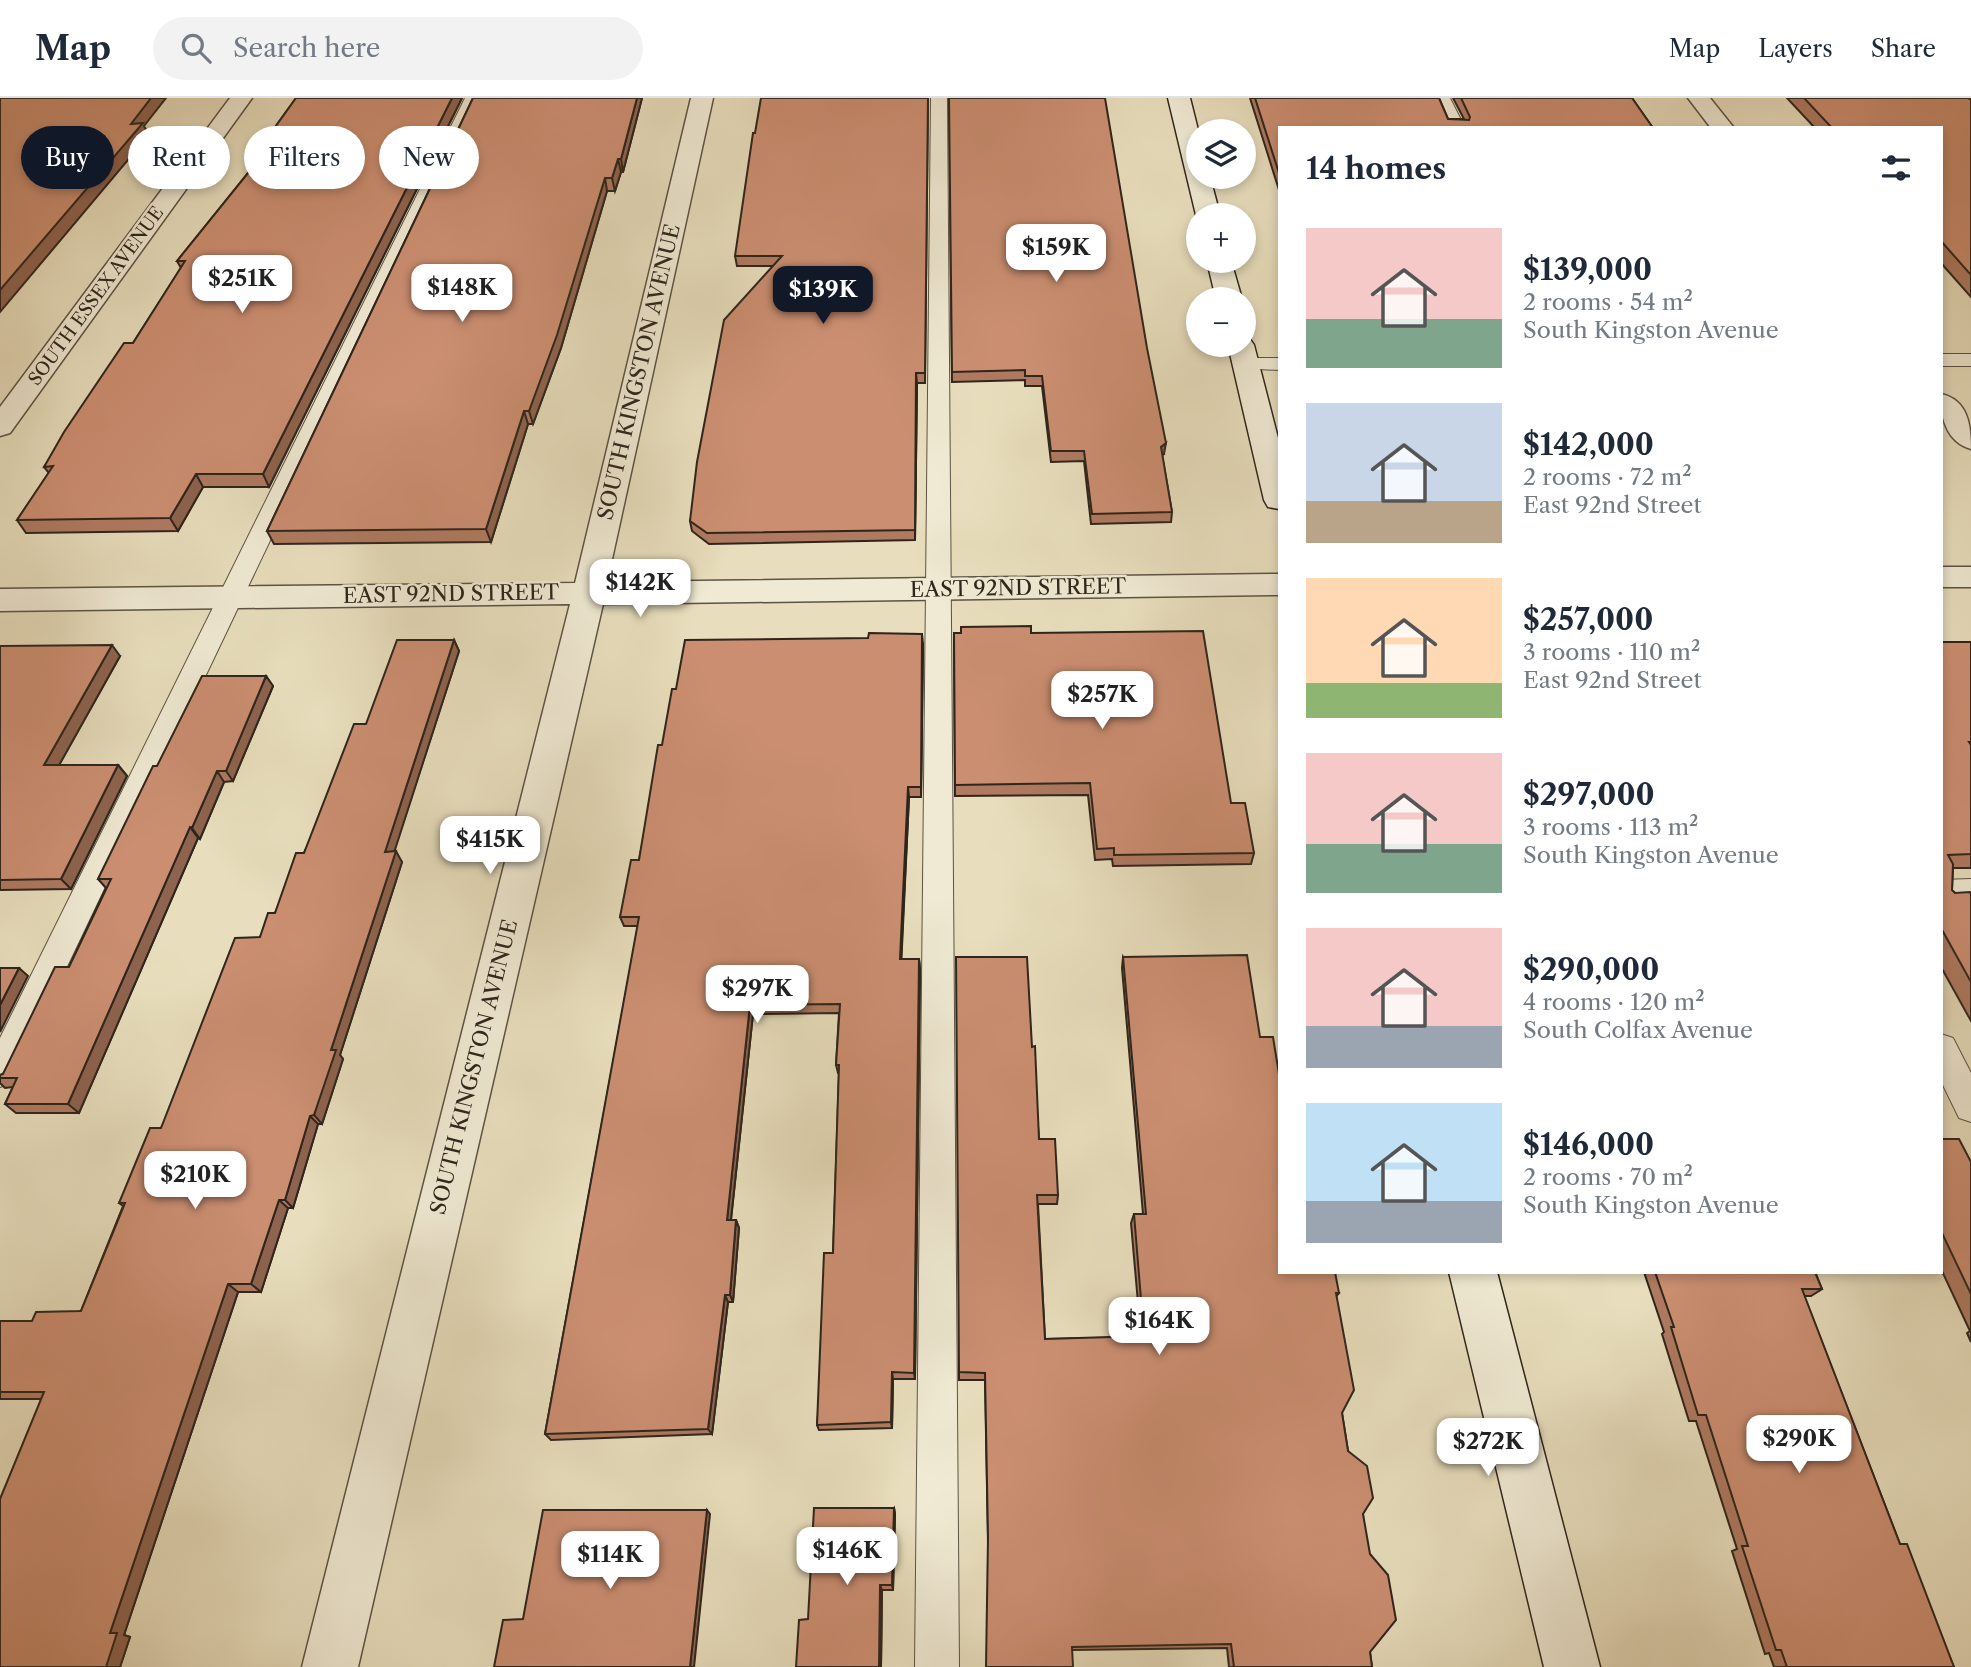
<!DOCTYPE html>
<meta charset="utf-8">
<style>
:root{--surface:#fff;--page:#f2f2f3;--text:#1f2937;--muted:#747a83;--line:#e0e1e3;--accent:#111827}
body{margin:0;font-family:"Libre Caslon Text",serif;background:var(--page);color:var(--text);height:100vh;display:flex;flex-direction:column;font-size:26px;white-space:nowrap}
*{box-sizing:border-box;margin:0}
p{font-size:23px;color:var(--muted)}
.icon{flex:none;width:38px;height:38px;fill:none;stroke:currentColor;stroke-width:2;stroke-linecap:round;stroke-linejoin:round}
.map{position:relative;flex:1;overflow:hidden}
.details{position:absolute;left:1278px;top:28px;width:665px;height:1148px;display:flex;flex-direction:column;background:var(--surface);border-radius:0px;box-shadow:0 4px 10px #0003}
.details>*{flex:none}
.hud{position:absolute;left:21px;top:28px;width:665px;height:63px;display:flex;gap:14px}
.tools{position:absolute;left:1186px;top:21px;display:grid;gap:14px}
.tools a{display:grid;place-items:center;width:70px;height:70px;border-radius:50%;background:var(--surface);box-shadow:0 4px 10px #0003;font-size:35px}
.price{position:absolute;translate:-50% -60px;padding:0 16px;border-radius:14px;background:#fff;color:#222;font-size:23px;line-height:46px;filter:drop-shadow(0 2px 4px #0008)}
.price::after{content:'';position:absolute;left:50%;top:42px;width:21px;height:16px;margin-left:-10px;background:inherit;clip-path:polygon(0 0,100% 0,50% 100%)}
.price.selected{background:var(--accent);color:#fff}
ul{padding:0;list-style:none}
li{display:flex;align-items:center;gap:21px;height:175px;padding:0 28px}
li span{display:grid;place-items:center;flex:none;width:196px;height:140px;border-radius:0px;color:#555}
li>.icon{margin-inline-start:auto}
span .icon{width:84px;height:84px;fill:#fffc;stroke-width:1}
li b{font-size:30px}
h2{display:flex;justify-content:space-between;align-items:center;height:84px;padding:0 28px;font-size:30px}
.pill{padding:0 24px;border-radius:32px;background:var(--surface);box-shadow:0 4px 10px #0003;font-size:24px;line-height:63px}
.pill.selected{background:var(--accent);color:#fff}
header{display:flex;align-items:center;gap:42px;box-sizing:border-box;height:98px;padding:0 35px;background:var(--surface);border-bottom:2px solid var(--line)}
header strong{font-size:33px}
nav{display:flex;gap:38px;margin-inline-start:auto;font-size:24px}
.search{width:490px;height:63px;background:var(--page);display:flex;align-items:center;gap:18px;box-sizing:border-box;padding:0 24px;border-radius:38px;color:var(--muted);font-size:26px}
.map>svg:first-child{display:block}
</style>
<header>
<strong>Map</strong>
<div class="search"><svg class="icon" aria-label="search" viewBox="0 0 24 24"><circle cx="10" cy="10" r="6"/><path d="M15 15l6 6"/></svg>Search here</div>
<nav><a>Map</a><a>Layers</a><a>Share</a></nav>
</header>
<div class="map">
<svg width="1971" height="1569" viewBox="0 0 1971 1569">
<rect width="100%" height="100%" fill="#e8debd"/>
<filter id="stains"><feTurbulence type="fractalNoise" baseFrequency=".00286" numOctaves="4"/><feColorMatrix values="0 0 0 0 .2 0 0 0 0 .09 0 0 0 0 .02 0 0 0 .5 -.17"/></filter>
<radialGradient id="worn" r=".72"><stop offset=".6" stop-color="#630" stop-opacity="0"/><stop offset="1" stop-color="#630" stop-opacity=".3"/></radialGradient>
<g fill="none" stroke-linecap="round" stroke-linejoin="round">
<!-- service casing -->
<g stroke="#5c5344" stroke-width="2">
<path id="service" d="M465 0H481L12 984 0 989V940Z
M931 0H947L959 1569H915Z
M1434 0H1450L1465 30H1448Z
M1941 256H1971V268H1941Z
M1245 260H1279V272L1238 270 1235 266 1238 262Z
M1971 781V805L1941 806V782Z
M1941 936 1953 940 1971 975V1024L1959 1020 1941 983Z"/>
</g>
<!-- minor casing -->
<g stroke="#5c5344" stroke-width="3">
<path id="minor" d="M230 0H252L10 335 0 338V309Z
M691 0H713L607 484 1279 476V497L603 506 358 1569H302L570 506 0 513V491L575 485Z
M1688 0H1710L1734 30H1711Z
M1941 296C1968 302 1971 327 1971 351 1946 344 1940 318 1941 296Z
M1941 469H1971V489H1941Z"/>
</g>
<!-- secondary casing -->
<g stroke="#2e251c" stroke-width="3">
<path id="secondary" d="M1168 0H1190L1199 36V79H1210L1220 117H1199V121L1196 117Z
M1207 163H1231L1242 201H1216Z
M1244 240 1250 241 1254 247 1279 344V411L1268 409 1264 402 1228 247H1244Z
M1449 1174H1497L1600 1569H1544Z"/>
</g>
<!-- service -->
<use href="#service" fill="#f0ead4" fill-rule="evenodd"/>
<!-- minor -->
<use href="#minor" fill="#f0ead4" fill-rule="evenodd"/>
<!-- secondary -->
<use href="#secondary" fill="#f0ead4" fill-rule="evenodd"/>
</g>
<!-- wall -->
<path fill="#af7a61" stroke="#2e251c" stroke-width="2" d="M296 0H462L269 389H203L178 433 26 435 17 422 49 375 44 369 133 245 181 170 177 163 252 70 250 64Z
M473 0H642L623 74H621L615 93H607L561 250 533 326H528L491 444 274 446 267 433Z
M928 0 925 285H917L915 442 709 446 692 433 690 423 773 168H737L735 158Z
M949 0 1164 356 1162 357 1172 414 1171 424 1091 426 1084 363 1051 364 1042 288H1025V282L952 284Z
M1250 0H1439L1448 21H1464L1453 0H1632L1653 30H1279V92Z
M1787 0H1968L1971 2V199L1941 165V30H1815Z
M954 535H1031L1231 705 1254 755 1251 766 1113 768 1112 761 1095 762 1088 697 955 698Z
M454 542 459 553 394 753 402 764 340 957 343 961 322 1026H318L293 1110H288L261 1194H238L124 1537 130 1539 120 1569H0L41 1301H0V1223H32L81 1213 123 1108 119 1105 161 1030 260 839 275 815 366 626Z
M1941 544H1971V770H1953L1952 792 1955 795 1971 797V923L1941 869Z
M923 546 921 699H909L901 861H919L920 871 915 1281H893L892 1330 819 1332 817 1327 833 1155 839 975H838L836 967 839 915 753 916 731 1122H736L739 1130 733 1204H728L712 1336 551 1342 545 1336 638 828H624L620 819 639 762 662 647Z
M0 548 120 558 59 667H118L127 678 71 791 0 792Z
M266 578 273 588 233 683 224 684 200 741 198 740 79 1015H16L5 1006 13 989 5 990 0 985V977L3 976 69 869 106 790 98 781 157 668Z
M1123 859 1279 1174 1339 1195 1336 1199 1342 1315 1348 1353 1363 1416 1370 1554 1372 1569H1229L1227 1550 1072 1552 988 1444 985 1282H959V1274L1032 949 1039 1041 1058 1097 1057 1106H1038L1045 1241 1141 1239 1131 1125 1134 1116H1143L1122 870Z
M1941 1041 1971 1064V1244L1967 1235 1970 1233 1941 1171Z
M1644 1174H1815L1822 1191 1811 1198H1804L1900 1446 1954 1569H1774L1769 1555 1765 1556 1732 1453 1737 1451 1696 1323H1689L1662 1236 1664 1234Z
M894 1410 895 1416 893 1492H882L881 1569 808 1521Z"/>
<!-- shaded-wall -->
<path fill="#8e634f" stroke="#2e251c" stroke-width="2" d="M151 0H166L144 28 149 37 0 214V192Z
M452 0H462L269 389 263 376Z
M637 0H642L623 74 621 61Z
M618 61 621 74 615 93 612 80Z
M605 80 607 93 561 250 533 326 529 313Z
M916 275 917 285 915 442V432Z
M524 313 528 326 491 444 486 431Z
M1166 345 1164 356 1159 359 1161 349Z
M196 376 203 389 178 433 170 420Z
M922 536 923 546 921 699V689Z
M454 542 459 553 391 764 385 754Z
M112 547 120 558 53 678 44 667Z
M266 578 273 588 233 683 226 673Z
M118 667 127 678 71 791 61 781Z
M217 673 224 684 200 741 192 730Z
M908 689 909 699 901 871 900 861Z
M190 729 198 740 79 1015 68 1006Z
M396 753 402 764 340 957 343 961 322 1026 314 1017 331 952Z
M919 861 920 871 915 1281 914 1275Z
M19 870 28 878 0 934V907Z
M750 907 753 916 730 1130 727 1122Z
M310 1018 318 1026 293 1110 285 1102Z
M279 1102 288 1110 261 1194 251 1186Z
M736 1122 739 1130 733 1204 730 1197Z
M228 1186 238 1194 124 1537 130 1539 120 1569H106L110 1535Z
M725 1197 728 1204 712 1336 708 1331Z
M892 1274 893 1281 892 1330 891 1324Z
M894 1410 895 1416 893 1492 892 1487Z
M707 1412 710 1416 694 1569H690Z
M880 1487 882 1492 881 1569H879Z"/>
<!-- building -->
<path fill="#cb8e71" stroke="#2e251c" stroke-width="2" d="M0 0H151L131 26 143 25 0 192Z
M296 0H452L263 376H196L170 420 17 422 53 368 44 369 64 334 124 245H133L185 163H177L257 64H250Z
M473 0H637L621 61H618L612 80H605L557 237 529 313H524L486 431 267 433Z
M761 0H928L925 275H916L915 432 707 435 690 423 697 364 724 222 782 158H735L753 35H755Z
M949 0H1105L1147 250 1166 345 1161 349 1172 414 1092 416 1084 353H1051L1042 278H1025V272L952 274Z
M1255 0H1439L1448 21 1469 22 1470 19 1461 0H1632L1653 30H1279V75Z
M1804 0H1968L1971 2V177L1941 143V30H1832Z
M1031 528V535L1203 533 1231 705H1245L1254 755 1114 757V750L1097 751 1090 685 955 687 954 535H961V529Z
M869 535 922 536 921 689H908L900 861H919L914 1275 892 1274 891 1324 817 1327 824 1155H833L839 967H836L840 906 750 907 727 1122H736L730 1197H725L708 1331 545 1336 639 819H620L631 762H639L658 647H662L672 591H676L685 542 868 540Z
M397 542H454L385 754 396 753 331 952H336L314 1017 310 1018 285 1102H279L251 1186H228L110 1535H117L106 1569H0V1401L44 1294H0V1223H32L36 1214 81 1213 125 1105H119L150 1030H161L235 840 260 839 268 815H275L296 755H304L354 626H366Z
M1941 544H1971V644H1969L1971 647V756L1948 757 1953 766 1952 792 1955 795 1970 794 1971 797V884L1941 830Z
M112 547 44 667H118L61 781 0 782V548Z
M202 578H266L226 673H217L192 730 190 729 68 1006H5L17 980H0V977L3 976 55 869H69L111 781H98L153 668H157Z
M1247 857 1260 939H1273L1279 976V1174H1335L1339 1195H1336L1354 1292 1342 1315 1348 1353 1367 1368 1373 1400 1363 1416 1370 1456 1388 1477 1396 1522 1370 1554 1372 1569H1234L1231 1546 1072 1549 1073 1569H986L988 1439 985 1275 959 1274 956 859H1027L1032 949 1035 948 1039 1041H1055L1058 1097H1037L1045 1241 1144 1238 1134 1116H1146L1123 859Z
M0 870H19L0 907Z
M1941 1041H1959L1971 1064V1196L1941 1133Z
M1655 1174H1815L1822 1191H1802L1900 1446H1907L1954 1569H1787L1781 1552H1776L1742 1448H1748L1706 1317H1698L1671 1229H1674Z
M814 1410H894L892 1487H880L879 1569H796L799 1522 808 1521Z
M543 1412H707L690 1569H494L503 1522 523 1521Z"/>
<g text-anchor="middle" stroke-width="5" stroke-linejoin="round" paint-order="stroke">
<!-- far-street labels -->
<g font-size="18" fill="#2e251c" stroke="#f0ead4">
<text transform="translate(96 198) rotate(-54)" y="6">SOUTH ESSEX AVENUE</text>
</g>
<!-- street labels -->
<g font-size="21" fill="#2e251c" stroke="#f0ead4">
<text transform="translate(639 274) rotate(-77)" y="7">SOUTH KINGSTON AVENUE</text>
<text transform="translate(1018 490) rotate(-1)" y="7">EAST 92ND STREET</text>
<text transform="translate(451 496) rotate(-1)" y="7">EAST 92ND STREET</text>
<text transform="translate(474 969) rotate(-76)" y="7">SOUTH KINGSTON AVENUE</text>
</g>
</g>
<rect width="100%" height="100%" filter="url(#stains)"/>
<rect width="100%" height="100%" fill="url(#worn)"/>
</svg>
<div class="tools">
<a><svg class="icon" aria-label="layers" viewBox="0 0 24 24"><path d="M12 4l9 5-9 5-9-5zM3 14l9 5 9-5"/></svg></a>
<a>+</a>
<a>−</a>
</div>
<b class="price" style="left:1056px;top:186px">$159K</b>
<b class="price" style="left:242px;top:217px">$251K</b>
<b class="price" style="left:462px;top:226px">$148K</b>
<b class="price selected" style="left:823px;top:228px">$139K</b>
<b class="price" style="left:640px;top:521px">$142K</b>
<b class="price" style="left:1102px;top:633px">$257K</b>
<b class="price" style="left:490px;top:778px">$415K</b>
<b class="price" style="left:757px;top:927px">$297K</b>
<b class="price" style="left:195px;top:1113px">$210K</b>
<b class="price" style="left:1159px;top:1259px">$164K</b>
<b class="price" style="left:1799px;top:1377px">$290K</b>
<b class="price" style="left:1488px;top:1380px">$272K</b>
<b class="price" style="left:847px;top:1489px">$146K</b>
<b class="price" style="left:610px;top:1493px">$114K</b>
<div class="hud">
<a class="pill selected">Buy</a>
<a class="pill">Rent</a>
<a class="pill">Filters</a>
<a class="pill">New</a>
</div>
<section class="details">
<h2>14 homes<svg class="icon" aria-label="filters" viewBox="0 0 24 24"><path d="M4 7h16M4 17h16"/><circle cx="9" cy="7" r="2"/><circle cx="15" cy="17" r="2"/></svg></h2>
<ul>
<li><span style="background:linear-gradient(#f6c9c9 65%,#7fa58c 0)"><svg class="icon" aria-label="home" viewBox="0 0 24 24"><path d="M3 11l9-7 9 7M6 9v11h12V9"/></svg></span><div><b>$139,000</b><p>2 rooms · 54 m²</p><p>South Kingston Avenue</p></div></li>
<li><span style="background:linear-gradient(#c9d6e8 70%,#b9a48a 0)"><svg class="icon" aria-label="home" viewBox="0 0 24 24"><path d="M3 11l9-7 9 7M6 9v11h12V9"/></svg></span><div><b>$142,000</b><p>2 rooms · 72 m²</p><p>East 92nd Street</p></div></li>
<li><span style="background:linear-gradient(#ffd9b3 75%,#8fb573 0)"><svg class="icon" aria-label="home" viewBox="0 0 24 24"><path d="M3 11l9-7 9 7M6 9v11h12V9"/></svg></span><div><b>$257,000</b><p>3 rooms · 110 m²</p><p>East 92nd Street</p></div></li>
<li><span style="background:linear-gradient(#f6c9c9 65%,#7fa58c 0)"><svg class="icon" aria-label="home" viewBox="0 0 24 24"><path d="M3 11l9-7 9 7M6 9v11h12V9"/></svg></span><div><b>$297,000</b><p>3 rooms · 113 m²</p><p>South Kingston Avenue</p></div></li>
<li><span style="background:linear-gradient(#f6c9c9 70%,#9aa5b1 0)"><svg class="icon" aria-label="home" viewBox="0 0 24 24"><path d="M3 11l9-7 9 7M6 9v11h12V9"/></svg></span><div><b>$290,000</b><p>4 rooms · 120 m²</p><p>South Colfax Avenue</p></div></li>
<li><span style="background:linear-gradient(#bfe0f5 70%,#9aa5b1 0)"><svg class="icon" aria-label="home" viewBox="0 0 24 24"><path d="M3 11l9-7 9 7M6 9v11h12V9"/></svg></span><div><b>$146,000</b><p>2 rooms · 70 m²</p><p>South Kingston Avenue</p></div></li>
</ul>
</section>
</div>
